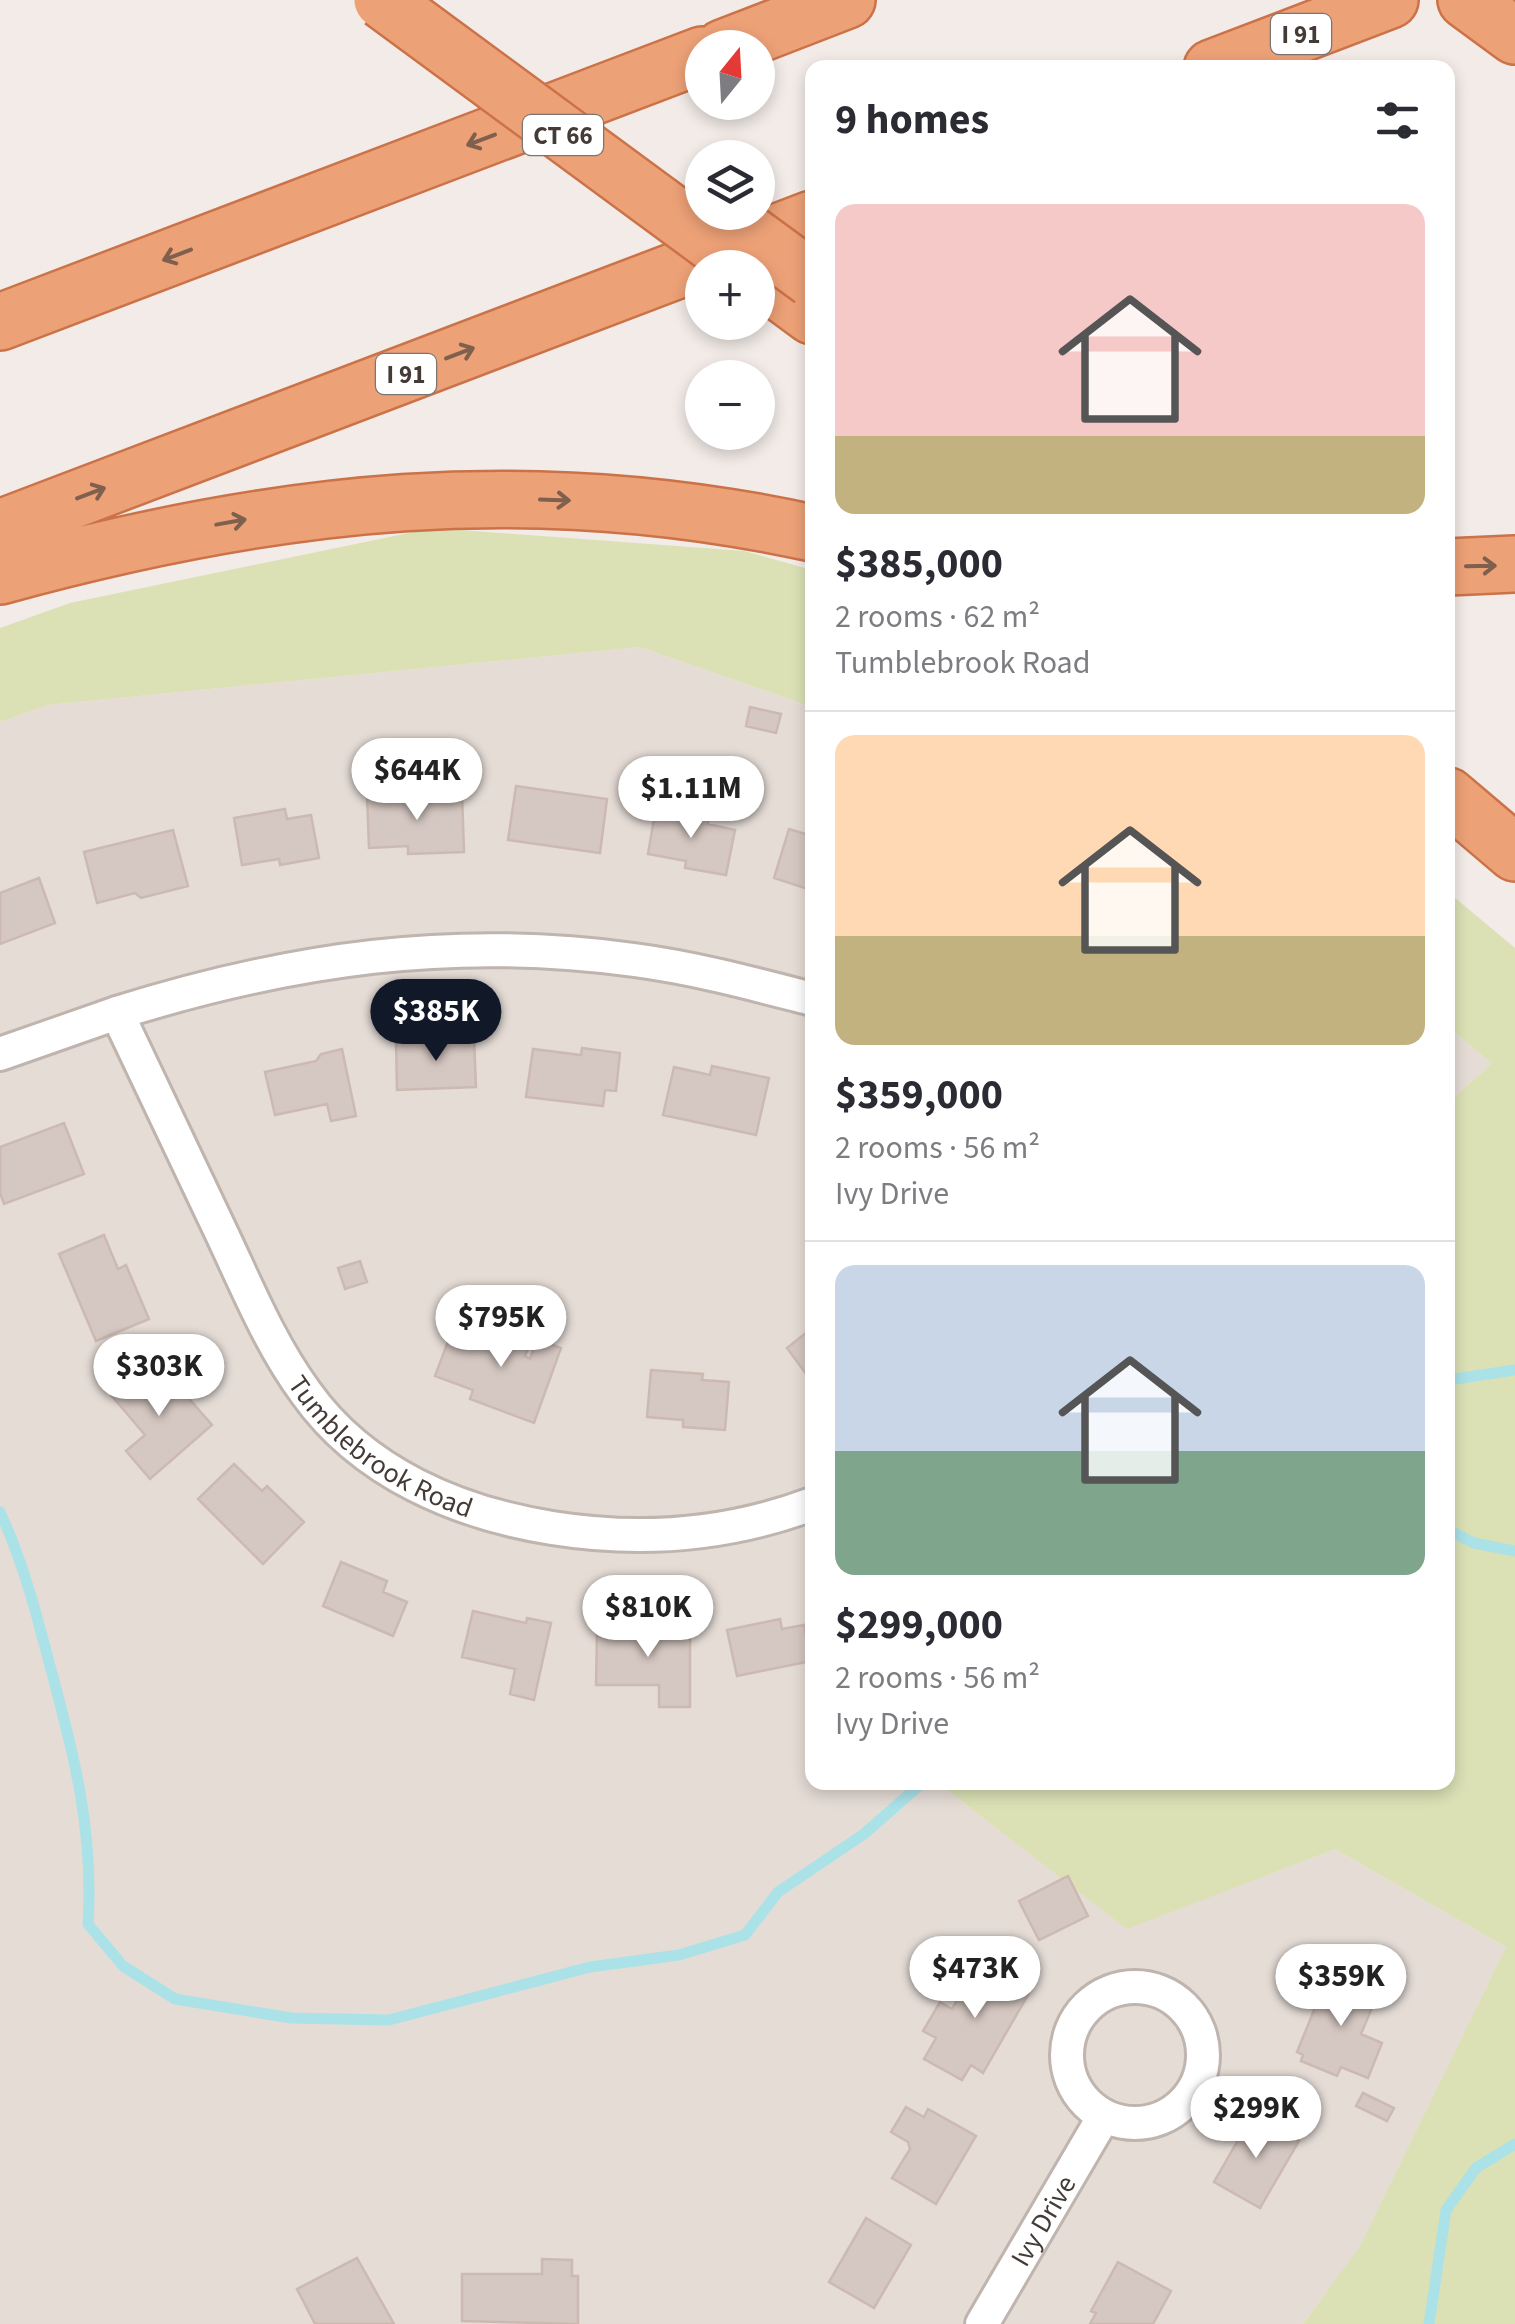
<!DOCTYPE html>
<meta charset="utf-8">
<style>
:root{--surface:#fff;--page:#f7f7f7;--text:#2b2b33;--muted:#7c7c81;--line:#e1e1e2;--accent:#111827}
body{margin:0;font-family:"Source Sans 3",sans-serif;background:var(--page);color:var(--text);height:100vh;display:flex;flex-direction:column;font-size:38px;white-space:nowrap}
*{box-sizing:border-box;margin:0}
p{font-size:32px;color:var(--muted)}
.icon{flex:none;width:55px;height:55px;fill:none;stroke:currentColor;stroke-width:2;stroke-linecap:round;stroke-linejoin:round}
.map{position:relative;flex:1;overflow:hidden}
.sheet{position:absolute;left:805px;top:60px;width:650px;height:1730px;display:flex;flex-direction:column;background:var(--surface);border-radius:20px;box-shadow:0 5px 15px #0003}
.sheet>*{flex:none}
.needle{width:65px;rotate:18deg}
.fabs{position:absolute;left:685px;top:30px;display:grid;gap:20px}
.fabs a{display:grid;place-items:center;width:90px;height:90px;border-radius:50%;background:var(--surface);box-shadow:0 5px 15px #0003;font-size:50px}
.price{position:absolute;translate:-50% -85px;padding:0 22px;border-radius:35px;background:#fff;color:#222;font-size:32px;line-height:65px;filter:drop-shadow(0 2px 5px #0008)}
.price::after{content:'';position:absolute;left:50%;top:60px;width:30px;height:22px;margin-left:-15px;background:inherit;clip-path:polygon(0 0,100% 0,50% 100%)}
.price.current{background:var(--accent);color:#fff}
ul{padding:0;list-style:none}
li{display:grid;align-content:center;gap:20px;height:530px;padding:0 30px}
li+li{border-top:2px solid var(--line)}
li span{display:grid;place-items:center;height:310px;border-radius:20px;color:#555}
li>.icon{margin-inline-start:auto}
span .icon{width:180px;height:180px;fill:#fffc;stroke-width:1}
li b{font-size:42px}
h2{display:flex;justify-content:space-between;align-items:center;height:120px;padding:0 30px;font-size:42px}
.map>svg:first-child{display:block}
</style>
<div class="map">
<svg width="1515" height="2324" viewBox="0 0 1515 2324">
<rect width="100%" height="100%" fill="#f2ebe7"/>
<!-- residential -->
<path fill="#e5dcd6" d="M640 647 812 707V1782L938 1783 1127 1928 1335 1849 1506 1947 1359 2249 1303 2324H0V722L46 705Z
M1448 1028 1492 1063 1448 1103Z"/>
<!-- green -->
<path fill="#dbe1b5" d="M433 528 744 551 812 570V707L640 647 47 705 0 722V628L70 603Z
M1448 892 1515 948V2324H1303L1359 2248 1506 1947 1335 1849 1127 1929 938 1783 1448 1782V1103L1492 1063 1448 1028Z"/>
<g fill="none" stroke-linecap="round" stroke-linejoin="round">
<!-- stream -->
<path stroke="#aae2e8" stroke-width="11" d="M1448 1380 1515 1370
M0 1512C23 1562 36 1612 50 1666 74 1754 94 1832 88 1924L123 1966 175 1999 291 2018 389 2020 590 1967 679 1955 745 1935 778 1892 864 1834 923 1782
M1448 1530 1474 1543 1515 1551
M1429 2324 1446 2210 1476 2168 1515 2144"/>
</g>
<!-- building -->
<path fill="#d5c7c1" stroke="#ccbab2" stroke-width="2.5" d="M750 707 781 714 776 733 746 726Z
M516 786 607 799 600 853 508 840Z
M462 793 464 852 408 854V846L369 848 367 796Z
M656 807 709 817 708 824 735 830 726 875 685 868 686 861 648 854Z
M285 809 287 819 311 815 319 858 280 865 279 859 242 865 234 818Z
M789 829 812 836V898L809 897 811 890 774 878Z
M173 830 188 886 141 898 135 893 97 903 84 852Z
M39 878 55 923 0 944V893Z
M474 1038 476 1087 397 1090 396 1041Z
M582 1048 620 1053 616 1091 605 1090 603 1106 526 1097 533 1049 581 1055Z
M342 1049 356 1116 331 1121 327 1104 275 1115 265 1072 316 1061 321 1054Z
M712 1066 769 1078 756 1135 663 1115 674 1067 710 1075Z
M64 1123 84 1174 4 1204 0 1193V1147Z
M104 1235 118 1269 126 1265 149 1319 96 1341 59 1254Z
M360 1261 367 1282 345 1289 338 1268Z
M512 1325 534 1333 525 1356 530 1359 537 1339 561 1348 534 1423 470 1399 473 1390 435 1376 452 1331 489 1345 495 1329 509 1333Z
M812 1328V1382L787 1348Z
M149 1362 172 1389 177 1385 212 1425 150 1479 126 1451 145 1435 111 1395Z
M651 1370 703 1374 702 1380 729 1382 725 1430 683 1427V1420L647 1417Z
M234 1464 262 1491 267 1486 304 1522 263 1564 198 1499Z
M341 1562 387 1581 383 1592 407 1602 393 1636 323 1606Z
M473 1611 526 1623 527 1618 551 1623 534 1700 510 1694 515 1669 462 1657Z
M780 1619 782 1629 804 1625 811 1661 737 1676 727 1630Z
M633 1623 690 1624V1707H659V1685H596L597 1632 633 1633Z
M1068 1876 1088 1916 1039 1940 1019 1901Z
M981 1959 1032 1988 983 2073 971 2065 962 2080 924 2059 936 2038 923 2031 940 2002 952 2009Z
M1330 1971 1379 1991 1361 2034 1382 2043 1368 2078 1341 2067 1337 2076 1301 2061 1303 2055 1297 2052Z
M1363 2093 1394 2108 1387 2121 1356 2106Z
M906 2107 924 2117 928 2109 976 2136 936 2204 892 2178 910 2149 908 2142 891 2132Z
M1253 2114 1299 2141 1260 2208 1214 2182Z
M866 2218 911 2245 874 2308 829 2282Z
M357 2258 394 2324H315L297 2289Z
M542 2259 572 2260V2276H578V2324L462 2321V2274H542Z
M1118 2262 1171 2291 1153 2324H1090L1096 2313 1091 2311Z"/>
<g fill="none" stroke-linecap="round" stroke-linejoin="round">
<!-- street casing -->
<g stroke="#bfb4ae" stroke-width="38">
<g id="street">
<path id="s1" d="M812 999C754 984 695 968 634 960 453 935 290 959 117 1013 152 1086 186 1159 221 1232 247 1287 270 1344 306 1393 363 1473 458 1513 552 1528 640 1542 729 1535 812 1504"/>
<path d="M0 1054 117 1013"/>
<circle cx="1135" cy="2055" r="68"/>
<path id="s2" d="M982 2324 1104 2116"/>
</g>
</g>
<!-- highway casing -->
<g stroke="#cb7248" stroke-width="60">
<path id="highway" d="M1466 0 1515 36
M723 48 847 0
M1212 68 1390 0
M758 276 812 316
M0 322 702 55
M0 528 812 219
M1448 567 1515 564
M0 576C276 500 529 471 812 533
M1448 796 1515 853"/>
</g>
<!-- street -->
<use href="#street" stroke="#fff" stroke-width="32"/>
<!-- highway -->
<use href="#highway" stroke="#eda177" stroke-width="55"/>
<!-- highway-bridge casing -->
<g stroke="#cb7248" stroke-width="60" stroke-linecap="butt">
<path id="highway-bridge" d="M382 0 746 268
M723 214 812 279"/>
</g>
<!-- highway-bridge -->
<use href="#highway-bridge" stroke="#eda177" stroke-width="55"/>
</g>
<!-- one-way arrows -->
<defs><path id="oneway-shaft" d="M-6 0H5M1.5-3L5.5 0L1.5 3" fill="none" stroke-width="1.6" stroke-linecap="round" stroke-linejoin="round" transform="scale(2.5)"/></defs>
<g stroke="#7f5f4d">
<use href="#oneway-shaft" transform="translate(481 140) rotate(159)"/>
<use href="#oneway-shaft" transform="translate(177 255) rotate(159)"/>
<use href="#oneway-shaft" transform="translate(460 353) rotate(-21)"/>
<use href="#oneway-shaft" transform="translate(91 493) rotate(-21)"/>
<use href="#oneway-shaft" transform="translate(555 500) rotate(2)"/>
<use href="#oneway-shaft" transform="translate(231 522) rotate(-10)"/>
<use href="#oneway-shaft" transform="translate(1481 566) rotate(-1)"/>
</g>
<g text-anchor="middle" stroke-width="8" stroke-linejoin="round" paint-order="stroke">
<!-- shield labels -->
<g fill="#fff" stroke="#7c7673" stroke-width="2.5">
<rect x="1271" y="14" width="60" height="40" rx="8"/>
<rect x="523" y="115" width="80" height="40" rx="8"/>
<rect x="376" y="354" width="60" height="40" rx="8"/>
</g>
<g font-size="25" font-weight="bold" fill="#443b37">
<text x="1301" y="43">I 91</text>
<text x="563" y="144">CT 66</text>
<text x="406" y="383">I 91</text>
</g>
<!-- street labels -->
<g font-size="28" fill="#443b37" stroke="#fff">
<text dy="10" stroke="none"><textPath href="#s1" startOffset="1225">Tumblebrook Road</textPath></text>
<text dy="10" stroke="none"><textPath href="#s2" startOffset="120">Ivy Drive</textPath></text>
</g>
</g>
</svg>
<div class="fabs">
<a><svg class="needle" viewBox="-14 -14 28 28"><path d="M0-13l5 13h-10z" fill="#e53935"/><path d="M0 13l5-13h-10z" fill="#7c7c81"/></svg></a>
<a><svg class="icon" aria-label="layers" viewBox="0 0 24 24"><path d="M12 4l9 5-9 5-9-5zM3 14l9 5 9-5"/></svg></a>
<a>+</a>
<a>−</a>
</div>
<b class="price" style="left:417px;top:823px">$644K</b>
<b class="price" style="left:691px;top:841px">$1.11M</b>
<b class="price current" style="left:436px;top:1064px">$385K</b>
<b class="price" style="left:501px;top:1370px">$795K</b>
<b class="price" style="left:159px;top:1419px">$303K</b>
<b class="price" style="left:648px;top:1660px">$810K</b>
<b class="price" style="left:975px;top:2021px">$473K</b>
<b class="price" style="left:1341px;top:2029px">$359K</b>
<b class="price" style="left:1256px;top:2161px">$299K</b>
<section class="sheet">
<h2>9 homes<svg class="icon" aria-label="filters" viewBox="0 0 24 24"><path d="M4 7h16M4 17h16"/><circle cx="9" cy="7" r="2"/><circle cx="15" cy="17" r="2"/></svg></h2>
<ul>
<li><span style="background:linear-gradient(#f6c9c9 75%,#c2b280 0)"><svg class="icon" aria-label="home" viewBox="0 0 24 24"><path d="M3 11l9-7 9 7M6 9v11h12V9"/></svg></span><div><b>$385,000</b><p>2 rooms · 62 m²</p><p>Tumblebrook Road</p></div></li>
<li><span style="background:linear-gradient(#ffd9b3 65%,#c2b280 0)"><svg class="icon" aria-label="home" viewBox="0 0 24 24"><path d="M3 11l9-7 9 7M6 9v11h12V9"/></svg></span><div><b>$359,000</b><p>2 rooms · 56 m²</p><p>Ivy Drive</p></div></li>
<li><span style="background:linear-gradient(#c9d6e8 60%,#7fa58c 0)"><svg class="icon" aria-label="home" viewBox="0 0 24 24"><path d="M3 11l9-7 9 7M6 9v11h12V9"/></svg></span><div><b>$299,000</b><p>2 rooms · 56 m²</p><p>Ivy Drive</p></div></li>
</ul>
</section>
</div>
